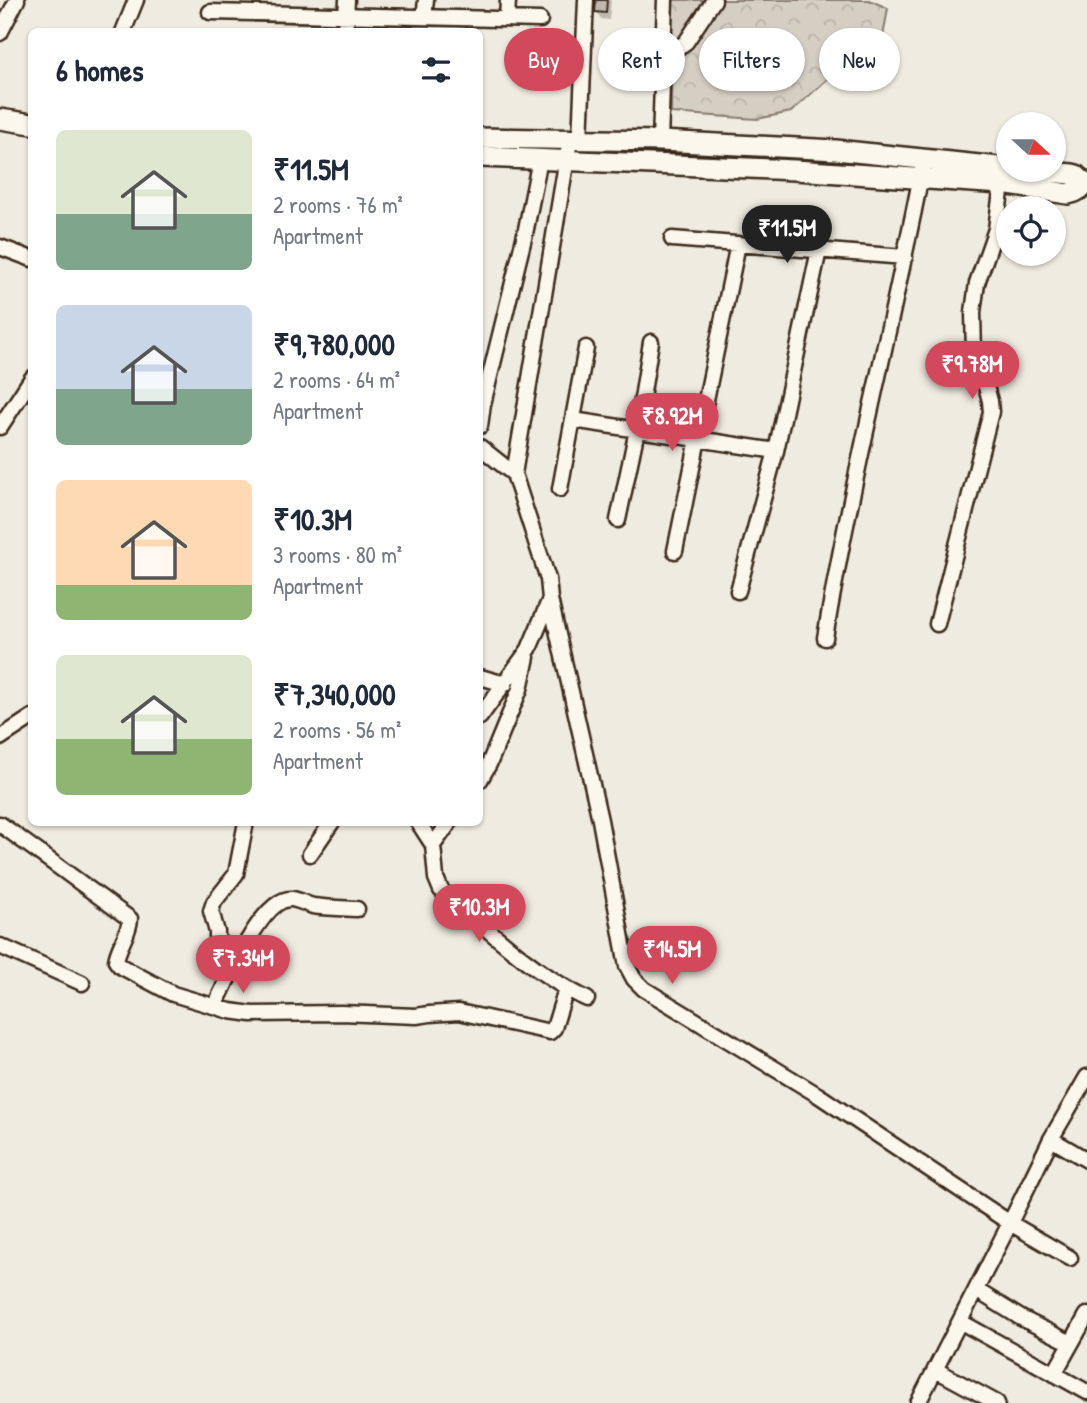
<!DOCTYPE html>
<meta charset="utf-8">
<style>
:root{--surface:#fff;--page:#f2f2f3;--text:#1f2937;--muted:#747a83;--accent:#d1495b}
body{margin:0;font-family:"Patrick Hand",sans-serif;background:var(--page);color:var(--text);height:100vh;display:flex;flex-direction:column;font-size:26px;white-space:nowrap}
*{box-sizing:border-box;margin:0}
p{font-size:23px;color:var(--muted)}
.icon{flex:none;width:38px;height:38px;fill:none;stroke:currentColor;stroke-width:2;stroke-linecap:round;stroke-linejoin:round}
.map{position:relative;flex:1;overflow:hidden}
.drawer{position:absolute;left:28px;top:28px;width:455px;height:798px;display:flex;flex-direction:column;background:var(--surface);border-radius:10px;box-shadow:0 2px 5px #0004}
.drawer>*{flex:none}
.top-card{position:absolute;left:504px;top:28px;width:478px;height:63px;display:flex;gap:14px}
.needle{width:46px;rotate:111deg}
.controls{position:absolute;left:996px;top:112px;display:grid;gap:14px}
.controls a{display:grid;place-items:center;width:70px;height:70px;border-radius:50%;background:var(--surface);box-shadow:0 2px 5px #0004;font-size:35px}
.price{position:absolute;translate:-50% -60px;padding:0 16px;border-radius:24px;background:var(--accent);color:#fff;font-size:23px;line-height:46px;filter:drop-shadow(0 2px 4px #0008)}
.price::after{content:'';position:absolute;left:50%;top:42px;width:21px;height:16px;margin-left:-10px;background:inherit;clip-path:polygon(0 0,100% 0,50% 100%)}
.price.current{background:#222;color:#fff}
ul{padding:0;list-style:none}
li{display:flex;align-items:center;gap:21px;height:175px;padding:0 28px}
li span{display:grid;place-items:center;flex:none;width:196px;height:140px;border-radius:10px;color:#555}
li>.icon{margin-inline-start:auto}
span .icon{width:84px;height:84px;fill:#fffc;stroke-width:1}
li b{font-size:30px}
h2{display:flex;justify-content:space-between;align-items:center;height:84px;padding:0 28px;font-size:30px}
.chip{padding:0 24px;border-radius:32px;background:var(--surface);box-shadow:0 2px 5px #0004;font-size:24px;line-height:63px}
.chip.current{background:var(--accent);color:#fff}
.map>svg:first-child{display:block}
</style>
<div class="map">
<svg width="1087" height="1403" viewBox="0 0 1087 1403">
<defs>
<pattern id="park-crowns" width="20" height="18" patternUnits="userSpaceOnUse" patternTransform="scale(1.75)"><rect width="20" height="18" fill="#d5cec3"/><path d="M2 6a3 3 0 1 1 6 0M12 15a3 3 0 1 1 6 0" fill="none" stroke="#b8b1a7"/></pattern>
</defs>
<rect width="100%" height="100%" fill="#f0ebe0"/>
<filter id="ink" filterUnits="userSpaceOnUse"><feTurbulence type="fractalNoise" baseFrequency=".0143" numOctaves="2"/><feDisplacementMap in="SourceGraphic" scale="14" xChannelSelector="R" yChannelSelector="G"/><feConvolveMatrix kernelMatrix="1 2 1 2 8 2 1 2 1" color-interpolation-filters="sRGB"/></filter>
<g filter="url(#ink)">
<!-- park -->
<path fill="url(#park-crowns)" stroke="#887c70" stroke-width="2" d="M672 0H869L888 8 877 72 843 65 791 112 757 119 671 113Z"/>
<!-- shadow -->
<path fill="#0003" d="M597 0H611L609 20 601 19 597 12Z"/>
<!-- building -->
<path fill="#c0b8ad" stroke="#3b2a1e" stroke-width="2" d="M596 0H607L606 13 595 12Z"/>
<g fill="none" stroke-linecap="round" stroke-linejoin="round">
<!-- minor casing -->
<g stroke="#3b2a1e" stroke-width="19">
<path id="minor" d="M210 12 540 20
M424 17 426 0
M507 19 508 0
M123 32 136 0
M345 32 347 0
M0 33 17 0
M663 50 676 49 686 42 714 0
M580 140 586 0
M660 141 665 0
M672 239 905 257
M0 247 32 259
M573 420 776 451
M480 426 483 404 525 234 540 159
M0 427 32 378
M480 447 514 474 548 579 550 599 529 649 480 717
M514 474 570 140
M560 489 586 348
M618 520 637 430 651 342
M675 551 738 244
M738 591 776 451 819 250
M550 599 600 820 627 966 634 979 644 989 818 1095 1010 1223 1070 1258
M937 624 991 412 990 401 987 390 974 355 973 312 977 283 996 229 1002 184
M825 638C851 481 892 326 922 170
M480 677 505 684
M0 738 32 717
M480 780 489 764 520 689 527 657
M418 822 433 845 450 822
M0 824 130 919C129 935 118 946 116 961L120 966 173 994 230 1011 252 1014 341 1013 416 1016 429 1014 459 1012 550 1032 554 1028 566 989
M433 845 436 878 441 890C485 927 536 975 587 999
M310 854 332 822
M0 946 82 983
M240 955 226 948 217 939V932L211 911 214 902 236 874 246 822
M215 1006C226 983 262 896 292 899 299 900 306 904 313 906 327 908 342 908 357 909
M1051 1139 1087 1160
M976 1290 1021 1318 1071 1343
M961 1322 1087 1392
M936 1370 997 1403
M1054 1374 1087 1315
M918 1403 1010 1223 1051 1139 1087 1077"/>
</g>
<!-- highway casing -->
<g stroke="#3b2a1e" stroke-width="24">
<path id="highway" d="M0 119 32 124
M480 138 660 141 836 150 1008 168
M480 157 795 170 1002 184 1068 194 1075 192 1087 185
M1026 170 1072 174 1076 175 1087 185"/>
</g>
<!-- minor -->
<use href="#minor" stroke="#fbf7ec" stroke-width="14"/>
<!-- highway -->
<use href="#highway" stroke="#fbf7ec" stroke-width="19"/>
</g>
</g>
</svg>
<div class="controls">
<a><svg class="needle" viewBox="-14 -14 28 28"><path d="M0-13l5 13h-10z" fill="#e53935"/><path d="M0 13l5-13h-10z" fill="#747a83"/></svg></a>
<a><svg class="icon" aria-label="locate" viewBox="0 0 24 24"><circle cx="12" cy="12" r="6"/><path d="M12 2v4M12 18v4M2 12h4M18 12h4"/></svg></a>
</div>
<b class="price current" style="left:787px;top:265px">₹11.5M</b>
<b class="price" style="left:972px;top:401px">₹9.78M</b>
<b class="price" style="left:672px;top:453px">₹8.92M</b>
<b class="price" style="left:479px;top:944px">₹10.3M</b>
<b class="price" style="left:672px;top:986px">₹14.5M</b>
<b class="price" style="left:243px;top:995px">₹7.34M</b>
<div class="top-card">
<a class="chip current">Buy</a>
<a class="chip">Rent</a>
<a class="chip">Filters</a>
<a class="chip">New</a>
</div>
<section class="drawer">
<h2>6 homes<svg class="icon" aria-label="filters" viewBox="0 0 24 24"><path d="M4 7h16M4 17h16"/><circle cx="9" cy="7" r="2"/><circle cx="15" cy="17" r="2"/></svg></h2>
<ul>
<li><span style="background:linear-gradient(#dfe7d0 60%,#7fa58c 0)"><svg class="icon" aria-label="home" viewBox="0 0 24 24"><path d="M3 11l9-7 9 7M6 9v11h12V9"/></svg></span><div><b>₹11.5M</b><p>2 rooms · 76 m²</p><p>Apartment</p></div></li>
<li><span style="background:linear-gradient(#c9d6e8 60%,#7fa58c 0)"><svg class="icon" aria-label="home" viewBox="0 0 24 24"><path d="M3 11l9-7 9 7M6 9v11h12V9"/></svg></span><div><b>₹9,780,000</b><p>2 rooms · 64 m²</p><p>Apartment</p></div></li>
<li><span style="background:linear-gradient(#ffd9b3 75%,#8fb573 0)"><svg class="icon" aria-label="home" viewBox="0 0 24 24"><path d="M3 11l9-7 9 7M6 9v11h12V9"/></svg></span><div><b>₹10.3M</b><p>3 rooms · 80 m²</p><p>Apartment</p></div></li>
<li><span style="background:linear-gradient(#dfe7d0 60%,#8fb573 0)"><svg class="icon" aria-label="home" viewBox="0 0 24 24"><path d="M3 11l9-7 9 7M6 9v11h12V9"/></svg></span><div><b>₹7,340,000</b><p>2 rooms · 56 m²</p><p>Apartment</p></div></li>
</ul>
</section>
</div>
